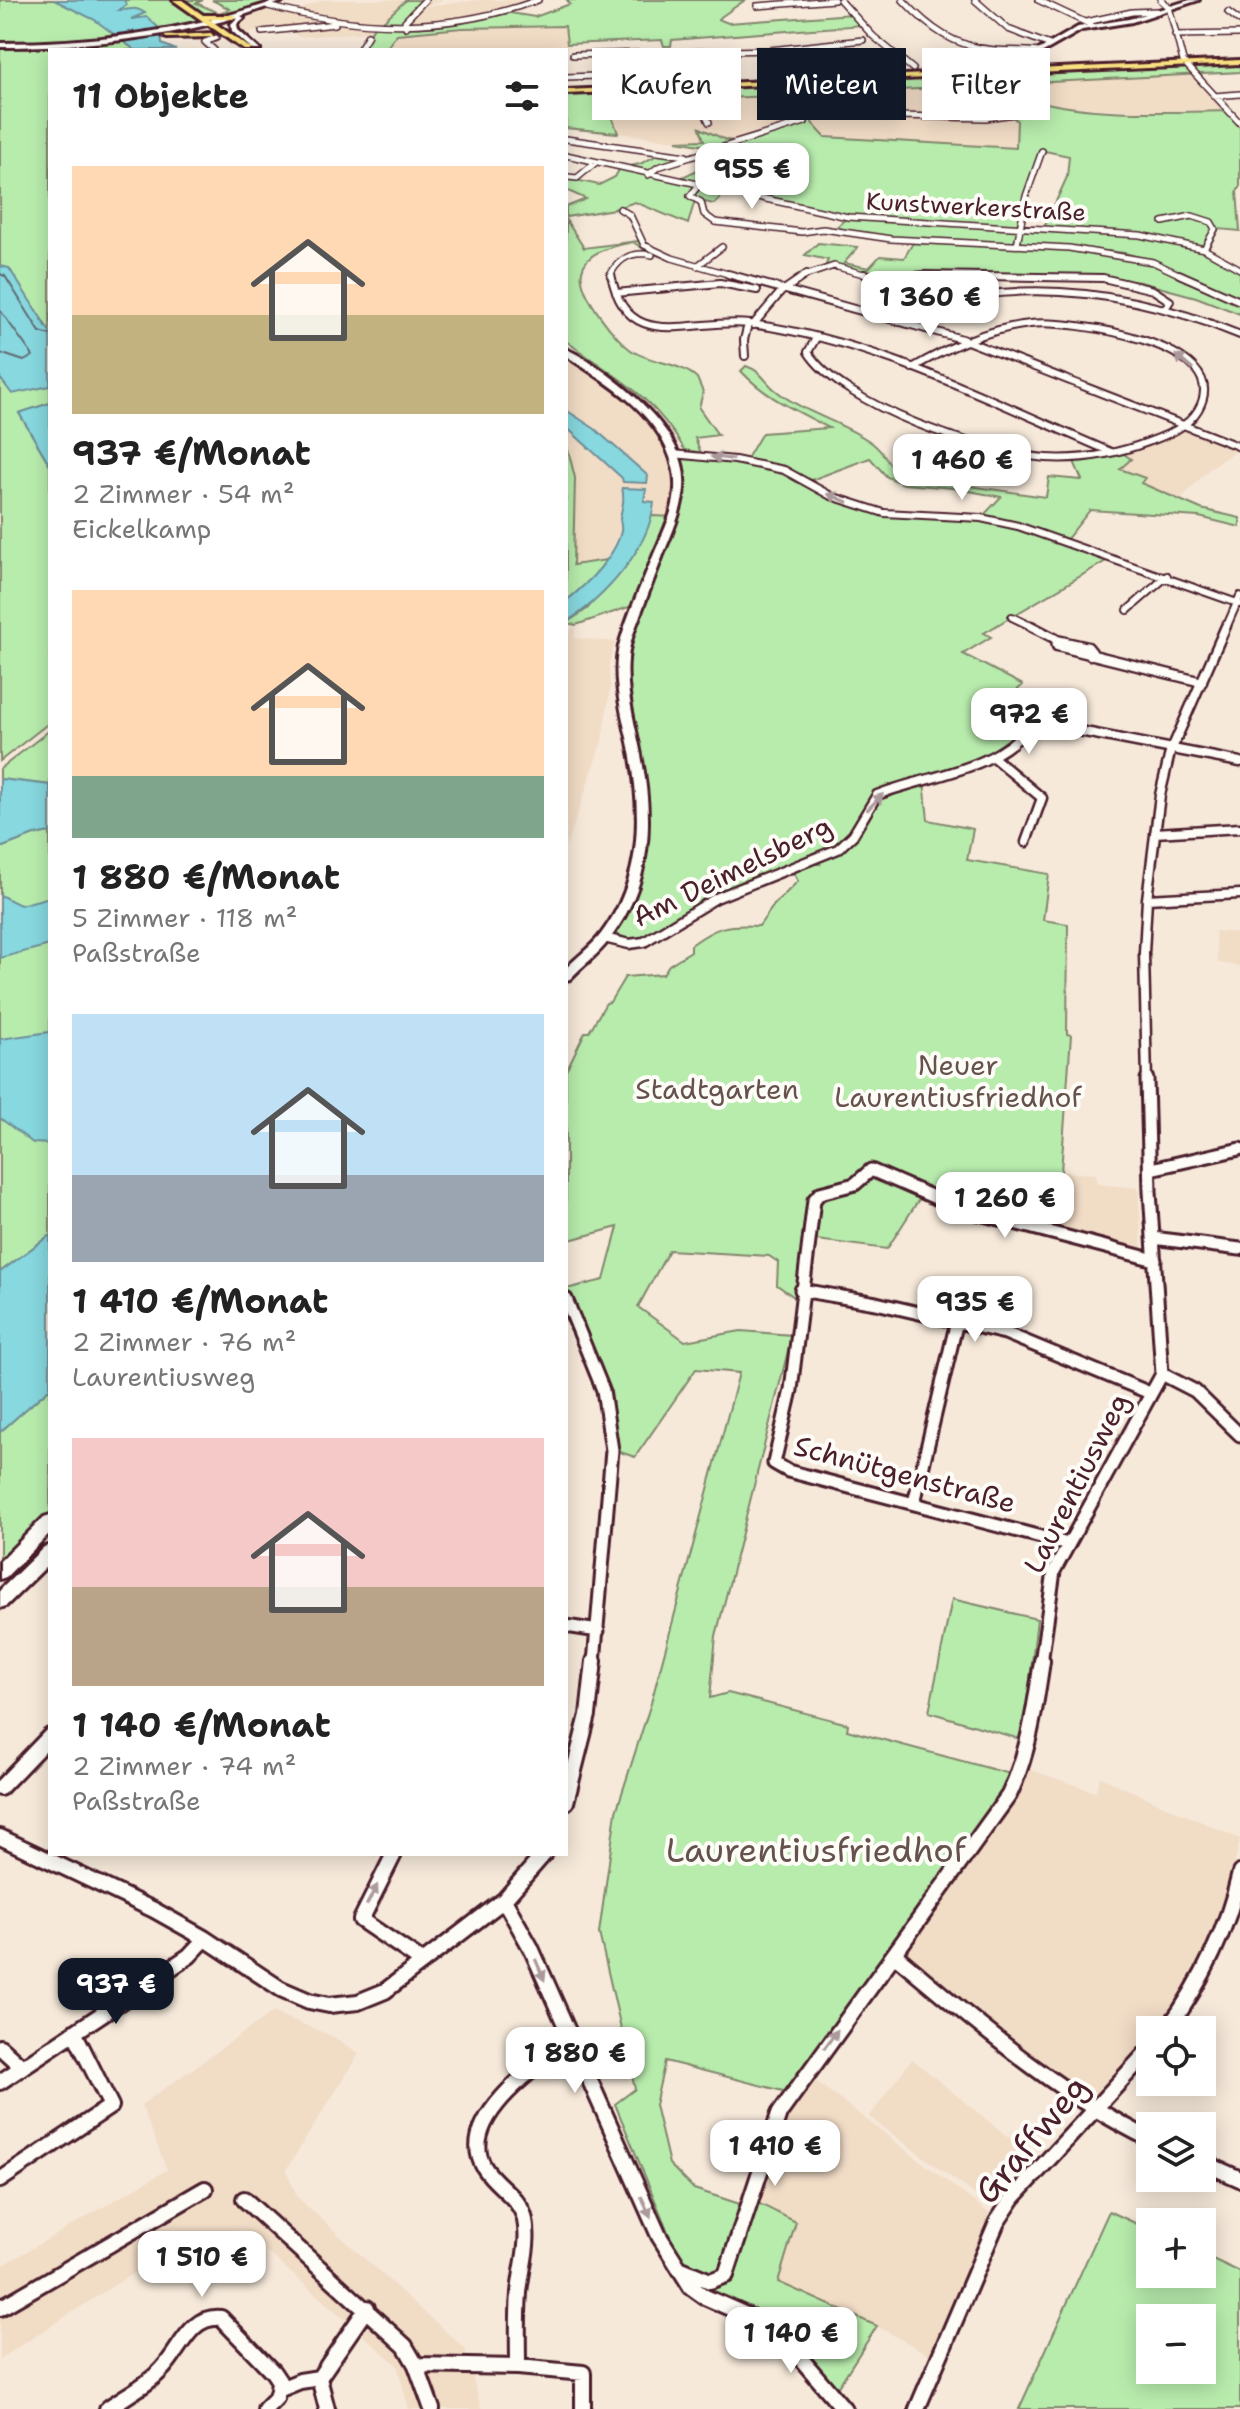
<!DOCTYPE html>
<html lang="de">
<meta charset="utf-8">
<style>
:root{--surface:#fff;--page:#f2f2f2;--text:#222;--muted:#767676;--accent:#111827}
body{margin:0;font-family:"Shantell Sans",sans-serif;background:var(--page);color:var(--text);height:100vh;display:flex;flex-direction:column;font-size:30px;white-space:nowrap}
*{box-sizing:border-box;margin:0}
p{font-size:26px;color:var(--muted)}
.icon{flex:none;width:44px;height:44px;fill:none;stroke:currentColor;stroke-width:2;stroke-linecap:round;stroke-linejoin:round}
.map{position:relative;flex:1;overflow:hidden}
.drawer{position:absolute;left:48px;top:48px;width:520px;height:1808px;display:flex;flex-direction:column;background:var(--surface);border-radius:0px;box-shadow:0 4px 20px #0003}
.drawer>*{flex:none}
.guide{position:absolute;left:592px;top:48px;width:528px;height:72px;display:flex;gap:16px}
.buttons{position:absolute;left:1136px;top:2016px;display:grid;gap:16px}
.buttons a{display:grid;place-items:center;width:80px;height:80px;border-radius:0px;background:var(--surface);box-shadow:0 4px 20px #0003;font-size:40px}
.price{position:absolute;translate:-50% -68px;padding:0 18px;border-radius:16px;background:#fff;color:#222;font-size:26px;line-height:52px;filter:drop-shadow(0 2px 4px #0008)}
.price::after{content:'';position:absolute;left:50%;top:48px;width:24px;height:18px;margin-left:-12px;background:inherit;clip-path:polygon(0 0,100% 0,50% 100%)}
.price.current{background:var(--accent);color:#fff}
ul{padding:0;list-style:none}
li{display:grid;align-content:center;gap:16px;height:424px;padding:0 24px}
li span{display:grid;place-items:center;height:248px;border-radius:0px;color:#555}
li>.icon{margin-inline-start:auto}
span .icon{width:144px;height:144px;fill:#fffc;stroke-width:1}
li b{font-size:34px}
h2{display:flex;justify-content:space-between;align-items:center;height:96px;padding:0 24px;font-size:34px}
.tag{padding:0 28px;border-radius:0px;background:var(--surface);box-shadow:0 4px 20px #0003;font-size:28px;line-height:72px}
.tag.current{background:var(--accent);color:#fff}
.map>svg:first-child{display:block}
</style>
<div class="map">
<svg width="1240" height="2409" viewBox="0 0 1240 2409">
<rect width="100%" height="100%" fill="#f6e9da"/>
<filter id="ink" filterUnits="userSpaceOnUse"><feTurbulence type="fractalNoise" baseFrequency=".0125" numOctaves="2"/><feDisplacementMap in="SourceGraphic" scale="16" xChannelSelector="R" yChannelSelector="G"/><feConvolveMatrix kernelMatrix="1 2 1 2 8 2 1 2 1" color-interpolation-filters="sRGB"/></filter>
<g filter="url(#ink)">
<!-- built -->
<path fill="#f1dcc6" d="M323 0H406L379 25H375L371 32 298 37 291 28 241 34 238 31 241 20 269 9 304 18 342 23 313 27 348 23 294 12Z
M424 0H445L422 7 477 0H538L504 12 397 26Z
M564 27 567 44 566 52 385 50 397 34 463 28Z
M1197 75 1227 110 1138 111 1067 106 1035 100 1032 108 1014 117 1017 120V148L825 137 813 123V112L805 94Z
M797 95 804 111 803 118 735 141 726 140 710 131 700 129 705 140 677 141 618 133 606 103Z
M566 353 620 390 655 425 677 468 673 517 652 516 654 503 622 492 625 496 621 533 606 560 573 565 575 478 566 427 622 478 648 476 595 429 566 410Z
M1184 430 1237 450 1210 468 1181 499 1141 483 1144 478 1119 469 1131 459 1121 452Z
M576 627 574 638 615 642 609 663 610 690 602 741 566 848V632Z
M1215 931 1240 933V966L1218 963Z
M1060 1172 1096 1174 1097 1184 1138 1188 1142 1248 1057 1227Z
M1023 1767 1095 1792 1093 1800 1100 1777 1240 1839 1223 1915 1207 1955 1161 2030H1150V2042L1087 2109 896 1955Z
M273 2012 334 2037 359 2054 286 2170 298 2198 465 2349 481 2409H409L397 2365 242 2230 186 2239 0 2359V2267L167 2170 141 2105Z
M912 2059 1029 2154 989 2205 869 2117Z
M805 2073 990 2214 983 2251 937 2359 877 2326 778 2282 752 2200 773 2129Z"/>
<!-- green -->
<path fill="#b8ecad" stroke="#81866c" stroke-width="2" fill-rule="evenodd" d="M0 0H203L196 3 219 13 230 9 212 0H273L228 15 208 17 215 22 120 39 135 50H50V403L19 413 50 465V722L0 761Z
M406 0H424L398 25 504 12 535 17 570 4 567 0H745L718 19 728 23 853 14 863 25 672 40 671 46H664L662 40 567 44 565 26 462 28 397 34 385 50H360L375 25H379Z
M1240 62V72L805 95 813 112 812 123 825 137 1016 148 1017 121 1013 117 1027 113 1035 100C1091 116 1169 112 1227 111L1240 124V188L1237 191 1240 231 1219 229 1208 249 1240 266V298L1153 261 1125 253 1068 247 889 238 834 229 849 216 702 184 726 192 714 204 695 200 688 224 635 202 614 209 566 217V207L586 199 566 190V178L599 185 615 177 620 168 640 164 665 151 689 157 657 167 648 174 676 180 726 157 722 153 727 151 723 149 677 141 704 140 700 128 726 140 735 141 796 122 802 118 804 111 797 95 607 103 618 133 566 128V92ZM1045 151 1069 156 1067 177 1044 228 1017 226 1035 163Z
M566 220 584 248 638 241 652 252 680 263 648 252 633 242C616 246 586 250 582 271 577 292 617 342 634 352 653 363 681 363 697 378L703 392 699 408 718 435 695 438 701 453 728 457 685 450C649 391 618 380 566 341Z
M818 243 858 247 844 263 869 268 880 256 904 258 913 243 1068 249 1150 263 1240 302V314L1196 297 1140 282 1106 279H904L825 267 828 260 805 255Z
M746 366C761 371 763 379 774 389 804 414 842 421 872 443 887 454 888 470 907 477L1046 497 1049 477 1082 480 1073 459 1121 452 1131 459 1120 469 1145 478 1141 483 1201 509 1240 518V527L1199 517 1090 510 1066 540 982 517 1001 497 953 488 904 484 887 477 870 458 806 482 831 496 884 514 981 519 1111 558 984 633 991 637 963 654 1023 685 996 709 1020 719 1026 726 992 756 885 790 844 840 830 849 710 898 684 913 650 939 632 941 610 931 624 911 645 833 629 723 624 647 679 505 673 454 745 462 762 433 829 428C796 410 767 399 741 371Z
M566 441 575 478 573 565 606 560 588 585 566 601Z
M652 516 673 517 638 604 576 625 566 623 587 609 629 561Z
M50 730V785L0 779V769Z
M924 780 928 820 973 829 967 860 1049 874 1043 920 1068 924 1067 1034 1071 1035 1057 1227 967 1204 927 1187 887 1249 809 1239 797 1299 777 1285 778 1262 769 1256 669 1250 638 1307 685 1341 741 1331 792 1335 716 1636 710 1698 728 1693 848 1724 847 1730 1018 1776 791 2093 665 2061 655 2105 669 2164 694 2189 749 2207 752 2200 796 2222 778 2282 877 2326 834 2393 798 2350 705 2296 692 2279 724 2276 691 2275 676 2251 615 2104 635 2089 599 1933 616 1812 651 1703 739 1373 696 1369 635 1457 614 1450 605 1391 566 1289 604 1280 618 1227 566 1241V1071L585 1032H589L606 1003 610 1002 625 977 663 974 669 965 691 951V945C717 926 727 924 759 926L774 905 798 881 791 869 805 864H820L818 862 851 843 876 802Z
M50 832V1235L0 1272V848L34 835Z
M50 1388V1515L0 1563V1432Z
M952 1599 1037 1619 1023 1740 929 1712Z
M1109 2211 1150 2230V2274H1202V2254L1240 2272V2409H1019ZM1202 2318V2370H1150V2318Z"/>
<!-- water -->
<path fill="#87d8df" stroke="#6f8e97" stroke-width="2" d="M54 0H124L127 5 119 10C131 11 134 5 145 13L131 19 147 17 161 30 162 44 176 50H135L95 20Z
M0 266 9 268 50 332V386L12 394 0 378Z
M50 403V465L19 413Z
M566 410 595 429 648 476 647 483 623 482 622 478 566 427Z
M622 488 646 489 644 501 654 502C650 548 604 599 566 622V601C585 586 616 556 621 531 622 527 620 522 620 518 622 507 625 500 622 488Z
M0 779 50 785V832L34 835 0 848Z
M0 895 20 905 50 897V945L0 958Z
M50 1032V1144L33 1143 0 1118V1039Z
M50 1235V1388L0 1432V1272Z"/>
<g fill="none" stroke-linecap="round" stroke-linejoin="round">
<!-- shore -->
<path stroke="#626973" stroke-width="2" d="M0 274 5 276 40 332 50 335
M0 310 33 356 24 361 0 353"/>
<!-- street-far4 casing -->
<g stroke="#4a1f2b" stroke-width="8">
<path id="street-far4" d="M840 0 873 36 913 69
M903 0C930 29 954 47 995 50 1009 51 1024 50 1039 52
M975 0 1008 29 1050 45
M1038 0 1091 25
M1161 0 1169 7 1183 61 1240 123
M268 6C360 31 448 33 538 0
M757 6 834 0
M1228 12 1240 21
M1086 22 1132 12 1157 11
M406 27 405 21 425 0
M262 32 335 24
M1175 35 1240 34
M214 50 205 42 216 38
M359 50 368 35
M679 54 709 122
M573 55 770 50 863 40
M566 77 688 73
M873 84 897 116 986 118 1028 112 1036 100 1037 76
M1214 96 1240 94
M703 105 709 96 718 91
M877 112 890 111
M566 139 686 156
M566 155 848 217 1140 235 1204 249 1240 269
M648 175 658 167 805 122
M568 177 577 178 595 163
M699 185 690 196 701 202 704 214 715 222 802 232 823 229 891 239 1069 248 1153 262 1183 276
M620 209 630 215 644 245 672 258 735 276
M1163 222 1192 216 1211 222 1215 229 1204 249
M1017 245 1026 196 1042 151
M697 266 722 247
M610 276C618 258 633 251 652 255
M804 276 834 266 871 276
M916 276H937"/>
</g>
<!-- street-far3 casing -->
<g stroke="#4a1f2b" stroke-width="10">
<path id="street-far3" d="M611 274C626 356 692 317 750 324 876 340 995 403 1111 452
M728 274 962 339 1240 447
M864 274 888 279 925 275 1103 278 1153 290 1170 301 1166 307
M1179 274 1240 301
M616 293 720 283 757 290
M900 322C924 305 952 299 981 295 1071 283 1157 301 1240 335
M753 325 781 292 807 274
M816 338 808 352C842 406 984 453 1046 458 1080 460 1116 454 1148 442 1165 436 1188 427 1198 410 1238 343 1068 319 1030 324 987 329 949 347 912 368
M745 356 744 340 748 324
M673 454 735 460 784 470 831 496 884 513 981 518 1018 526 1240 604
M1128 610 1167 576
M1012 617 1035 628
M1226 628 1240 596"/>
</g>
<!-- street-far2 casing -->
<g stroke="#4a1f2b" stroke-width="13">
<path id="street-far2" d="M1031 626 1056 639 1057 646 1202 682
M1057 640 1088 647 1092 652 1090 655
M994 758 1042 798 1026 842
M1155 833 1240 828
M1147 899 1240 894
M604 938 629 944 644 942 716 898 838 849 853 835 877 795C931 774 996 772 1033 722L1240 762
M1147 1081 1144 953 1147 899 1160 795 1170 753 1226 626"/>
</g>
<!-- street-far1 casing -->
<g stroke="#4a1f2b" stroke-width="17">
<path id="street-far1" d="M1151 1169 1240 1149
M1153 1238 1240 1249
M801 1290 876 1303 1005 1333 1150 1393
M566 1299 603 1390 612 1450 594 1663
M1162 1374 1195 1391 1240 1435
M914 1503 957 1321
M1068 1544 788 1471 774 1463 791 1390 814 1200 820 1193 855 1184 871 1170 961 1209 1155 1260
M566 1626 598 1631
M1041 1663 1054 1571 1162 1374 1150 1191 1147 1079"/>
</g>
<!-- street casing -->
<g stroke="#4a1f2b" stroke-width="20">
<path id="street" d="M0 1788 50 1736
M566 1802 588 1715 594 1661
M0 1837 154 1910 204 1938 281 1989 309 2001 329 2005 358 2002 385 1991 504 1900 544 1854
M394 1854 361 1920 423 1962
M504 1900 531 1948 659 2236 691 2287 705 2297 755 2319 784 2339 844 2409
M895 1955C977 2023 1054 2092 1150 2139
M1167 2030C1202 1982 1227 1931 1240 1873
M0 2047 22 2067
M0 2082 189 1956 205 1939
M1202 2162 1240 2179
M0 2180 111 2106 74 2032
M244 2199 405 2346 416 2365 432 2409
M679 2268 710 2281 726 2275 779 2114 1009 1795C1029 1752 1035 1708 1042 1661
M0 2308 205 2189
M416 2365 518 2367 583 2373V2409
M518 2367C518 2343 517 2318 519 2293 521 2269 530 2244 525 2220 520 2196 496 2187 484 2167 456 2120 538 2064 570 2041
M319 2378 327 2409
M107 2409C125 2396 149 2384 163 2368 181 2349 190 2315 221 2318L273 2372 279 2381 278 2390
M265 2409 276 2398 278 2390 300 2381 319 2378 367 2308
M917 2409 997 2222 1013 2198 1150 2049"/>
</g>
<!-- secondary casing -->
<g stroke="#4a1f2b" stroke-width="6">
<path id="secondary" d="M278 0H287L241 16 244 18 237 24 238 30 260 50H253L232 31 231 24 238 17C160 39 81 47 0 47V43C96 43 187 31 278 0Z
M1190 0H1199L1132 22 1082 30 1004 74 999 73 1078 27 1129 19Z
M566 349C595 362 632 391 653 415 699 467 687 498 663 555 655 576 647 597 639 618 634 631 629 644 628 659 625 692 635 723 641 755 654 821 652 885 609 940 598 955 583 965 570 979L566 980V968C577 957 591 947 601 934 644 878 642 808 628 742 621 711 612 677 619 646 627 615 642 584 654 554 666 526 681 499 673 467 661 415 608 383 566 356Z
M50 1515V1533L6 1577 0 1579V1561L44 1517Z
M50 1545V1563L6 1606 0 1608V1590L44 1547Z"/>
</g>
<!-- primary casing -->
<g stroke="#4a1f2b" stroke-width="6">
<path id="primary" d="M173 0H182L203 15H236L233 19H209L253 50H244Z
M211 33 214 37 167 38 163 36Z
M1240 60V64L566 94V90Z"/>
</g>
<!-- street-far4 -->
<use href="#street-far4" stroke="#fdfcf7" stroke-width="5"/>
<!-- street-far3 -->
<use href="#street-far3" stroke="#fdfcf7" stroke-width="6"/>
<!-- street-far2 -->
<use href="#street-far2" stroke="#fdfcf7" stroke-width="8"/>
<!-- street-far1 -->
<use href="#street-far1" stroke="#fdfcf7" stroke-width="11"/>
<!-- street -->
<use href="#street" stroke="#fdfcf7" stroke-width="14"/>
<!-- secondary -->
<use href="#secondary" fill="#fdfcf7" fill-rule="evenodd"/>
<!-- primary -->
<use href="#primary" fill="#f9e181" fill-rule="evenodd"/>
</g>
<!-- one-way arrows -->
<defs><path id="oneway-solid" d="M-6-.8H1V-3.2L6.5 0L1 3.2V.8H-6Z" transform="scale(2)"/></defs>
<g fill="#ac999b">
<use href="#oneway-solid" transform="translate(1184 362) rotate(-139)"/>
<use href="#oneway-solid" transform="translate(722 458) rotate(-173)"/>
<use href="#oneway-solid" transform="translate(838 498) rotate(-157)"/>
<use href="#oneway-solid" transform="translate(875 802) rotate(-46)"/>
<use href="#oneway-solid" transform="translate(372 1895) rotate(-62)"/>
<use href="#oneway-solid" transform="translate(540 1970) rotate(67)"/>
<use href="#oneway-solid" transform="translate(831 2039) rotate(-54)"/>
<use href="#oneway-solid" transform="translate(646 2207) rotate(66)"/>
</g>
</g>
<g text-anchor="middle" stroke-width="8" stroke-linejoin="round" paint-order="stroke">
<!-- far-street labels -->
<g font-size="24" fill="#4a1f2b" stroke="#fdfcf7">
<text transform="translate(976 207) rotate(3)" y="8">Kunstwerkerstraße</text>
</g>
<!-- street labels -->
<g font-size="28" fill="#4a1f2b" stroke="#fdfcf7">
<text transform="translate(732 871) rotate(-26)" y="10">Am Deimelsberg</text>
<text transform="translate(905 1474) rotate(15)" y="10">Schnütgenstraße</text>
<text transform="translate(1076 1483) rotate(-63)" y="10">Laurentiusweg</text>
</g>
<!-- park labels -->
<g font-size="28" fill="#66524c" stroke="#fdfcf7">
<text x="958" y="1075">Neuer<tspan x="958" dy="32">Laurentiusfriedhof</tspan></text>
<text x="717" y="1099">Stadtgarten</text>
</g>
<!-- near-park labels -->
<g font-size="34" fill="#66524c" stroke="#fdfcf7">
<text x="816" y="1862">Laurentiusfriedhof</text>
</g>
<!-- near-street labels -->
<g font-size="34" fill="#4a1f2b" stroke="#fdfcf7">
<text transform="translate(1031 2139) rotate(-50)" y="12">Graffweg</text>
</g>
</g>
</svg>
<div class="buttons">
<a><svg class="icon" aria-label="locate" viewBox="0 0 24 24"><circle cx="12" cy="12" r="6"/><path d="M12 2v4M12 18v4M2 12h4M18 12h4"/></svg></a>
<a><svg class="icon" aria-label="layers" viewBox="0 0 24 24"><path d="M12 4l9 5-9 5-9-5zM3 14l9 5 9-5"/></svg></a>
<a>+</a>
<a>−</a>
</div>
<b class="price" style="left:752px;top:211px">955 €</b>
<b class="price" style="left:930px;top:339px">1 360 €</b>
<b class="price" style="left:962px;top:502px">1 460 €</b>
<b class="price" style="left:1029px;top:756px">972 €</b>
<b class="price" style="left:1005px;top:1240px">1 260 €</b>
<b class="price" style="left:975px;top:1344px">935 €</b>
<b class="price current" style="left:116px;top:2026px">937 €</b>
<b class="price" style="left:575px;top:2095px">1 880 €</b>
<b class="price" style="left:775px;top:2188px">1 410 €</b>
<b class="price" style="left:202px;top:2299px">1 510 €</b>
<b class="price" style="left:791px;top:2375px">1 140 €</b>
<div class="guide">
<a class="tag">Kaufen</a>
<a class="tag current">Mieten</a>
<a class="tag">Filter</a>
</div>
<section class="drawer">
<h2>11 Objekte<svg class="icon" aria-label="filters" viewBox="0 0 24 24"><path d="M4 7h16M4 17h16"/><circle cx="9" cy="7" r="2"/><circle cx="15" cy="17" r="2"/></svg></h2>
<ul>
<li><span style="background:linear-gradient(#ffd9b3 60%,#c2b280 0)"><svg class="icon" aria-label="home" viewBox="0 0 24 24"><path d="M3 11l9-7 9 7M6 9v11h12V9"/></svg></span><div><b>937 €/Monat</b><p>2 Zimmer · 54 m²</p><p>Eickelkamp</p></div></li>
<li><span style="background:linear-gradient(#ffd9b3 75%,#7fa58c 0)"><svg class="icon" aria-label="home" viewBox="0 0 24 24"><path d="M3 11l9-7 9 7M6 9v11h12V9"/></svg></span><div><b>1 880 €/Monat</b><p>5 Zimmer · 118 m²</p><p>Paßstraße</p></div></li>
<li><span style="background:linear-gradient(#bfe0f5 65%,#9aa5b1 0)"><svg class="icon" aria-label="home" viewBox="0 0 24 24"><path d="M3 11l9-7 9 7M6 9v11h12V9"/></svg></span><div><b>1 410 €/Monat</b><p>2 Zimmer · 76 m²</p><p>Laurentiusweg</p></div></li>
<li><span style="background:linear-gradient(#f6c9c9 60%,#b9a48a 0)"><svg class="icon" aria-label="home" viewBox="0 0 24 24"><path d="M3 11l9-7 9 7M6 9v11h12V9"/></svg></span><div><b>1 140 €/Monat</b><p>2 Zimmer · 74 m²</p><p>Paßstraße</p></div></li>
</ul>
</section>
</div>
